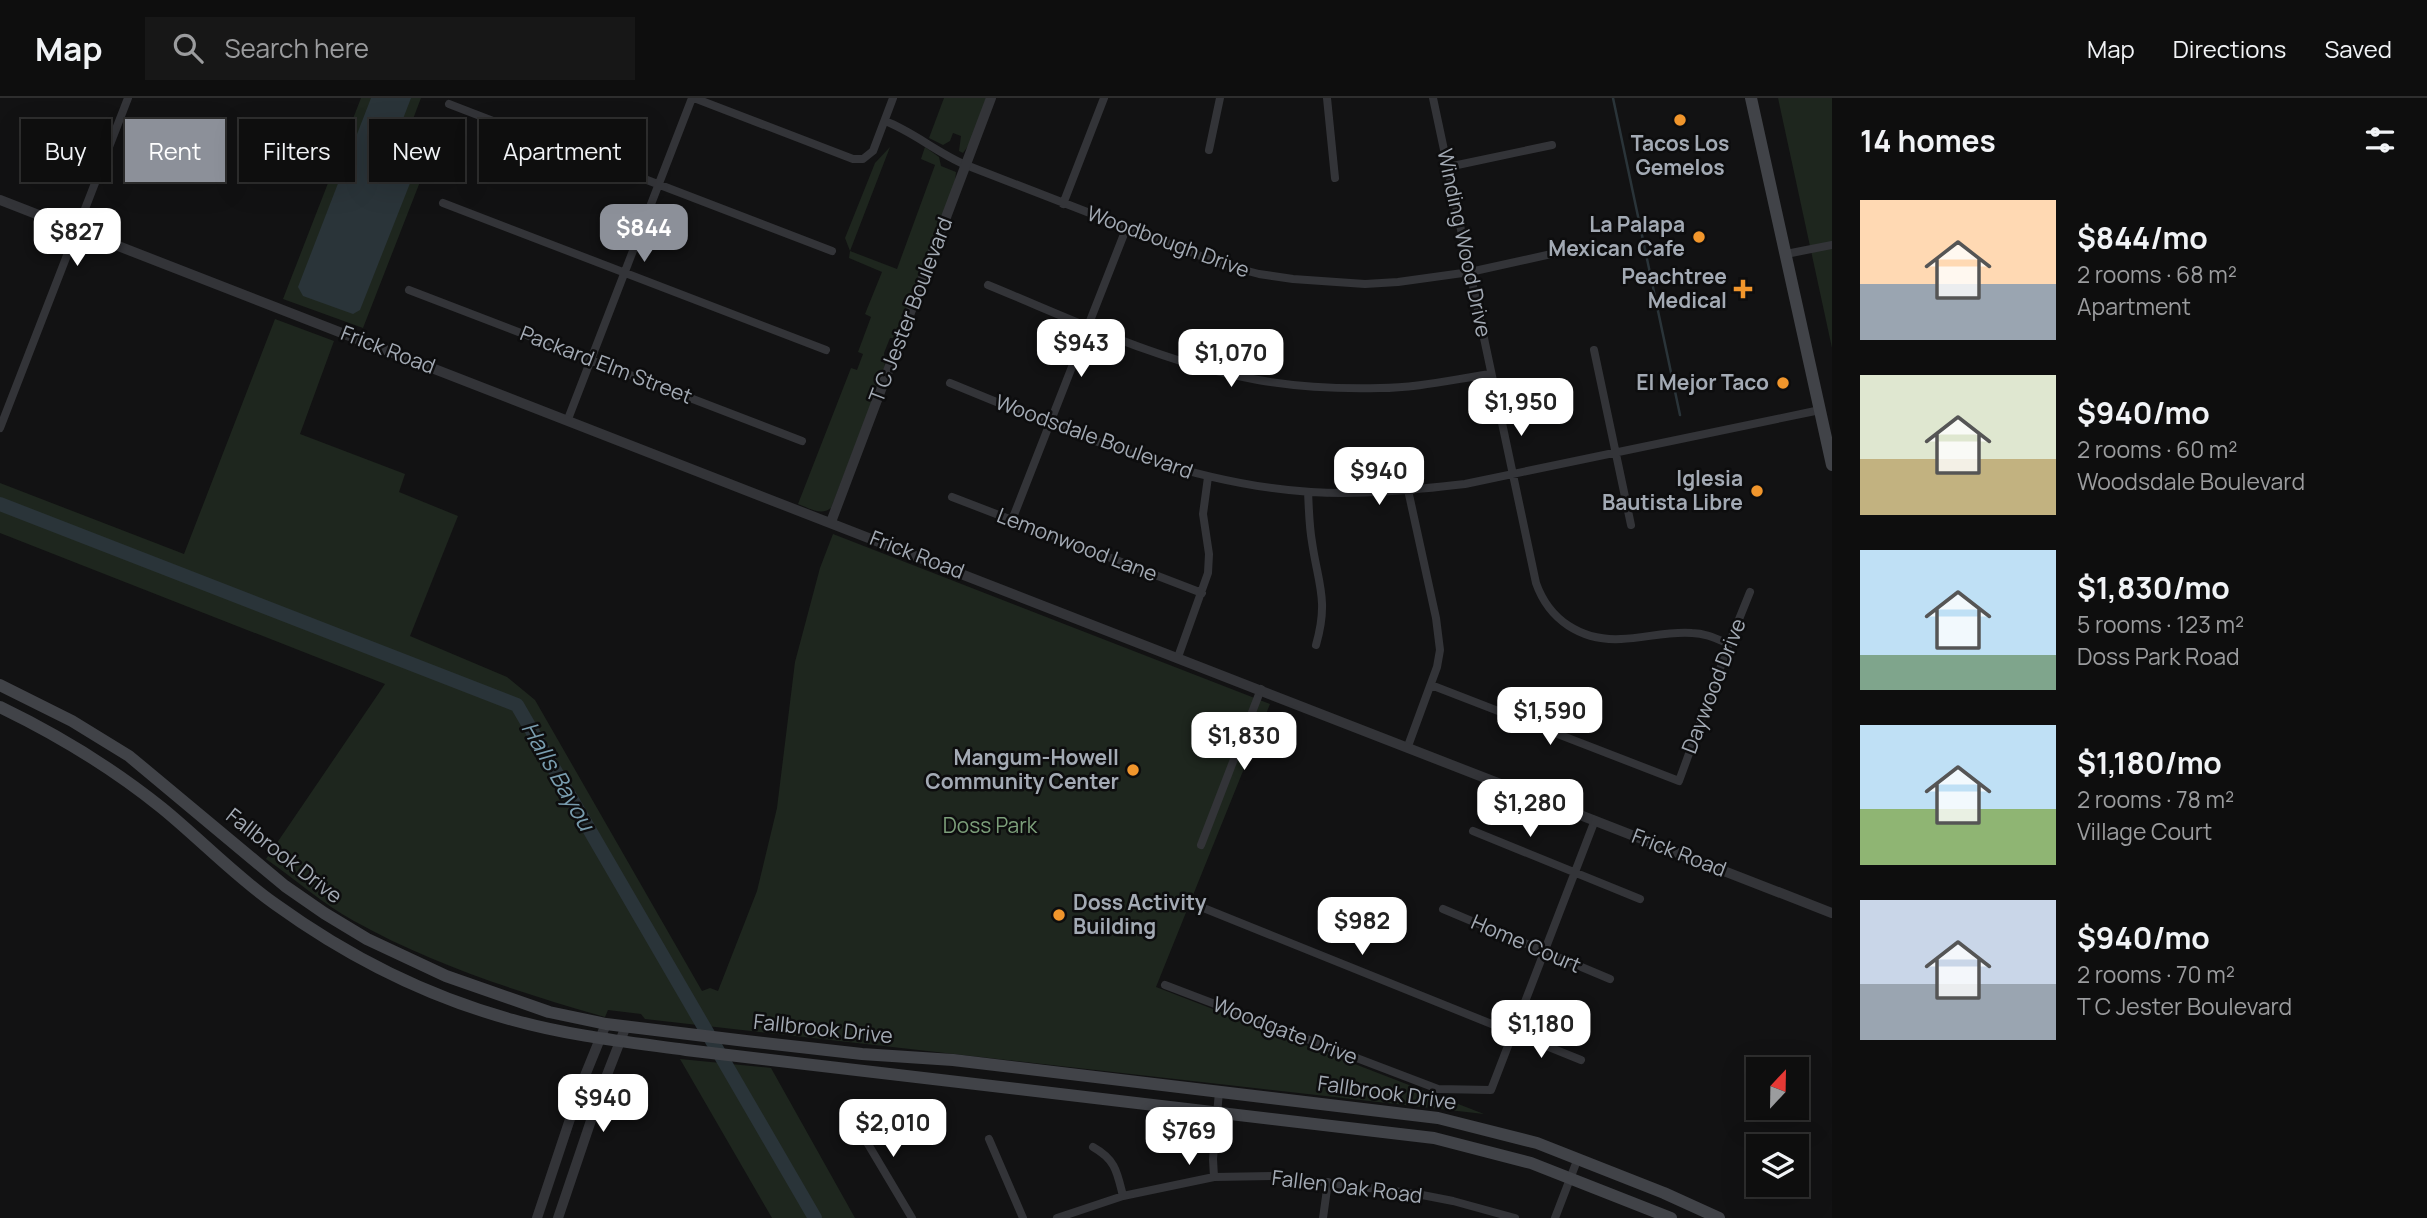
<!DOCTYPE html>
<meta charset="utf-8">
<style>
:root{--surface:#0e0e0e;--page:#171717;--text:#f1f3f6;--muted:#9b9c9e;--line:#2e2e2e;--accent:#8c9099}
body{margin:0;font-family:Manrope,sans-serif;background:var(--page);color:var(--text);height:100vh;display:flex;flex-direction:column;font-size:26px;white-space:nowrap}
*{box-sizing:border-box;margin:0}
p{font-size:23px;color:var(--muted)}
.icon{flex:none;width:38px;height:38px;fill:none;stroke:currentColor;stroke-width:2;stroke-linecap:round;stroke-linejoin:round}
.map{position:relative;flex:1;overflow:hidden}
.side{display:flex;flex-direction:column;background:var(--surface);width:595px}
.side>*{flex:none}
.top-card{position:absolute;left:21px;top:21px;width:665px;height:63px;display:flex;gap:14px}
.needle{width:46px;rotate:22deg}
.fabs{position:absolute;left:1746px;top:959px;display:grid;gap:14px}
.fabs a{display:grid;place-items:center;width:63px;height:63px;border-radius:0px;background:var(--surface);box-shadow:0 7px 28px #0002,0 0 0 2px var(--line);font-size:35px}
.price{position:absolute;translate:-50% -60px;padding:0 16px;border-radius:14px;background:#fff;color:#222;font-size:23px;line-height:46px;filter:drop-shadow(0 2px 4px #0008)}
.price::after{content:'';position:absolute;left:50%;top:42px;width:21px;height:16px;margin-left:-10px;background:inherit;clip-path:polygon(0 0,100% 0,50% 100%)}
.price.current{background:var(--accent);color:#fff}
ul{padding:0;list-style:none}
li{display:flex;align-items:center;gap:21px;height:175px;padding:0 28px}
li span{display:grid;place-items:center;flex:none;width:196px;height:140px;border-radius:0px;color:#555}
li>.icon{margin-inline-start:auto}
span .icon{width:84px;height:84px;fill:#fffc;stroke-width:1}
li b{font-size:30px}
h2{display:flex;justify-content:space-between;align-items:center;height:84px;padding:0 28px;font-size:30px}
.chip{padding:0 24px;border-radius:0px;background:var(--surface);box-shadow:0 7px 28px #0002,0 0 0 2px var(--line);font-size:24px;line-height:63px}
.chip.current{background:var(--accent);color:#fff}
header{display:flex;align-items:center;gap:42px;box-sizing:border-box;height:98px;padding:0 35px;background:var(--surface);border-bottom:2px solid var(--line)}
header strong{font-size:33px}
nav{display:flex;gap:38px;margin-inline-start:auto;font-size:24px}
.search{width:490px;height:63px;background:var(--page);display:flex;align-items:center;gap:18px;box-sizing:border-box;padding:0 24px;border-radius:0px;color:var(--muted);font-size:26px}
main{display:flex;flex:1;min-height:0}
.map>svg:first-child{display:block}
</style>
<header>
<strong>Map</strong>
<div class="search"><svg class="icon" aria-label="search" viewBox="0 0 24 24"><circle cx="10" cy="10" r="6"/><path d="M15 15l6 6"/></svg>Search here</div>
<nav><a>Map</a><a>Directions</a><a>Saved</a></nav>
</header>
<main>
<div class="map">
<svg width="1832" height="1120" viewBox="0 0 1832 1120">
<rect width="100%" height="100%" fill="#121213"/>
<!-- green -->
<path fill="#1e261e" d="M361 0H421L405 42 432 53 363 230 283 201Z
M944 0H987L971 44 963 55 959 53 961 38 953 35 950 43 943 47 929 40Z
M1778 0H1832V250Z
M890 49 850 153 897 171 935 67 921 61 925 49 939 59 941 68 956 74 955 84 901 228 893 240H890L884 255 885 270 831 410C821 418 809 410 798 406L851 270 857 272 863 256 858 254 871 219 865 216 882 174 849 160 850 153 845 140 875 65Z
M275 221 334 243 300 336 405 376 399 394 458 418 410 538 507 579 535 602 702 893 710 890 718 893 757 793 777 710 795 564 820 470 833 436 1270 606 1156 889 1484 1016 645 921 641 916 608 912 605 919C518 894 433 867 354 823 323 806 295 781 266 761L385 586 0 435V385L184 456Z
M680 961 771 970 855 1120H772Z"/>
<!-- water -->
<path fill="#2a3439" d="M371 0H411L396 39 405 52 415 56 418 65 360 212 353 216 303 198 298 189Z"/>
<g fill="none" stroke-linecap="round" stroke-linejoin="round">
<!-- stream -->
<path stroke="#2a3439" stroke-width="2.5" d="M1613 0 1680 317"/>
<!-- river -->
<path stroke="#2a3439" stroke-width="14" d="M0 406 517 607 815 1120"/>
<!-- minor -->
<path stroke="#333438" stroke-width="8" d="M694 0 853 61H863L873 53 893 0
M1327 0 1335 80
M1433 0 1536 485C1549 522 1581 543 1621 541 1645 540 1669 533 1692 535 1705 535 1717 541 1729 546
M449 6 832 153
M885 23C914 34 937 55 966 67L1221 166 1259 176 1293 181 1365 186 1398 184 1470 174 1574 151
M1209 52 1220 0
M1448 69 1552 47
M443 105 826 252
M1063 106 1104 0
M1786 156 1832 147
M988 187C1076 223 1164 266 1258 282 1298 289 1340 291 1380 290 1417 290 1455 281 1491 276
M409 192 802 343
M1594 252 1631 427
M950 285C1066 332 1184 386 1311 394 1363 397 1413 392 1465 386L1820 312
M568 321 692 0
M0 330 128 0
M1308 394C1309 411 1309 427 1312 444 1318 486 1329 502 1316 547
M952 399 1202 495
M1012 422 1126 131
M1178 559 1208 475 1209 456 1203 416 1208 379
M1431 587 1679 683 1729 546 1750 494
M1408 648 1437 569 1440 552 1436 520 1408 392
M1473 733 1640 801
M1201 747 1261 591
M1201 809 1581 962
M1443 811 1610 881
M1165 887 1438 991 1491 992 1595 722
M855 1008 856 1022 862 1036 912 1120
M989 1041 1023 1120
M1093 1049C1116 1062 1117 1074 1123 1098
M1214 1079 1213 1061 1219 994
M1057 1120 1123 1098 1214 1079 1274 1078 1417 1096 1453 1103 1515 1120
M1323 1120 1328 1084
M1555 1120 1578 1060"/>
<!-- tertiary -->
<path stroke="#333438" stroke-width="10" d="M0 102 1832 815
M831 424 991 0
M537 1120 582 985 606 926
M558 1120 603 987 626 928"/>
<!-- secondary -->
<path stroke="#414348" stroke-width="12" d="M1751 0 1832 367
M0 587 72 623 129 658 285 788 324 815 367 841 446 878 549 914 606 926 746 943 862 956 953 962 1438 1020 1537 1045 1664 1095 1719 1120
M0 609C58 637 111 669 162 710 200 741 235 778 275 806 347 858 428 899 513 922 570 938 628 944 686 952L1434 1040 1531 1065 1671 1120"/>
</g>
<!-- markers -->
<g fill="#f1962c" stroke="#0d0d0e" stroke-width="2.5">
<circle cx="1680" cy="22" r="7"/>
<circle cx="1699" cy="139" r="7"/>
<path d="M1739.5 180.5h7v7h7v7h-7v7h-7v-7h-7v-7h7z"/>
<circle cx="1783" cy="285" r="7"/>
<circle cx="1757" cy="393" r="7"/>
<circle cx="1133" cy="672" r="7"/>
<circle cx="1059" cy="817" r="7"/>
</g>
<g text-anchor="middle" stroke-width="5" stroke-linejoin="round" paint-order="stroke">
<!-- poi labels -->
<g font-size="21" font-weight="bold" fill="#a3aab4" stroke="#0d0d0e" text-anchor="end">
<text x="1680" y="53" text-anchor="middle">Tacos Los<tspan x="1680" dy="24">Gemelos</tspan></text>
<text x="1685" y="134">La Palapa<tspan x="1685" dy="24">Mexican Cafe</tspan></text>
<text x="1727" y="186">Peachtree<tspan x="1727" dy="24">Medical</tspan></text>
<text x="1769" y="292">El Mejor Taco</text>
<text x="1743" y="388">Iglesia<tspan x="1743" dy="24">Bautista Libre</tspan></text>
<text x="1119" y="667">Mangum-Howell<tspan x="1119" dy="24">Community Center</tspan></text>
<text x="1073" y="812" text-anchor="start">Doss Activity<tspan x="1073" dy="24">Building</tspan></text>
</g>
<!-- street labels -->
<g font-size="21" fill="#a3aab4" stroke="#0d0d0e">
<text transform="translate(1168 144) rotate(20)" y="7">Woodbough Drive</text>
<text transform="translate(1464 145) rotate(78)" y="7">Winding Wood Drive</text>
<text transform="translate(911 212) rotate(-69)" y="7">T C Jester Boulevard</text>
<text transform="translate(388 252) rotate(21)" y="7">Frick Road</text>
<text transform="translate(606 267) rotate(21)" y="7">Packard Elm Street</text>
<text transform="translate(1094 339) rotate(20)" y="7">Woodsdale Boulevard</text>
<text transform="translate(1077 447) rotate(21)" y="7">Lemonwood Lane</text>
<text transform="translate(917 457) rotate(21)" y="7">Frick Road</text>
<text transform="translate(1714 588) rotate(-69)" y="7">Daywood Drive</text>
<text transform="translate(1679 755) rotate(21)" y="7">Frick Road</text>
<text transform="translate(284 758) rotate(38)" y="7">Fallbrook Drive</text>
<text transform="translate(1526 846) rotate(23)" y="7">Home Court</text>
<text transform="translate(823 931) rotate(6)" y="7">Fallbrook Drive</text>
<text transform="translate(1285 933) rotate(21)" y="7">Woodgate Drive</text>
<text transform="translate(1387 995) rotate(8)" y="7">Fallbrook Drive</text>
<text transform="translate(1347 1089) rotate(7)" y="7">Fallen Oak Road</text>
</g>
<!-- park labels -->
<g font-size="21" fill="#7c9f7a" stroke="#0d0d0e">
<text x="990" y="735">Doss Park</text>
</g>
<!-- water labels -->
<g font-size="23" font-style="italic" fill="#799daf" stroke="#0d0d0e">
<text transform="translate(558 678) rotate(60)" y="8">Halls Bayou</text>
</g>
</g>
</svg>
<div class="fabs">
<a><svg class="needle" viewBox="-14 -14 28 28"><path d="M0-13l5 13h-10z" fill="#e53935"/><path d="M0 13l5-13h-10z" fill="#9b9c9e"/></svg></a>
<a><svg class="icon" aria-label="layers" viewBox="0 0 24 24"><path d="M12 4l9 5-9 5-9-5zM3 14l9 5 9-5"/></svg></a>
</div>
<b class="price current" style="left:644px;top:166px">$844</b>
<b class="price" style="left:77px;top:170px">$827</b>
<b class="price" style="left:1081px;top:281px">$943</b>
<b class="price" style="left:1231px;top:291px">$1,070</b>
<b class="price" style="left:1521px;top:340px">$1,950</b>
<b class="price" style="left:1379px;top:409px">$940</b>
<b class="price" style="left:1550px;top:649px">$1,590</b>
<b class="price" style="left:1244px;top:674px">$1,830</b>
<b class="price" style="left:1530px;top:741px">$1,280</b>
<b class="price" style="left:1362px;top:859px">$982</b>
<b class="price" style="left:1541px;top:962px">$1,180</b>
<b class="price" style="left:603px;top:1036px">$940</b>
<b class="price" style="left:893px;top:1061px">$2,010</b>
<b class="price" style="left:1189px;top:1069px">$769</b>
<div class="top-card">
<a class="chip">Buy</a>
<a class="chip current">Rent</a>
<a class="chip">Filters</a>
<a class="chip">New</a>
<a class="chip">Apartment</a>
</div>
</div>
<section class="side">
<h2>14 homes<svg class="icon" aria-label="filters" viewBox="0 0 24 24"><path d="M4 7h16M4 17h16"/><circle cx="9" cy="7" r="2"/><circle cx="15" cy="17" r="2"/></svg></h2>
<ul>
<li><span style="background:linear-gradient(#ffd9b3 60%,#9aa5b1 0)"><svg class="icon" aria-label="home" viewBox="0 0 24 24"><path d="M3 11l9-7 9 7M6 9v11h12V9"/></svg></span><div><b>$844/mo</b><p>2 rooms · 68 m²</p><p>Apartment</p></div></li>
<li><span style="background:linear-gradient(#dfe7d0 60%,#c2b280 0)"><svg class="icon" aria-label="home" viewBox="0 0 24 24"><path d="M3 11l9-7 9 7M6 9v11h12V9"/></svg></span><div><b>$940/mo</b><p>2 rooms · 60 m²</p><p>Woodsdale Boulevard</p></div></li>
<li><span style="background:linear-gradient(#bfe0f5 75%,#7fa58c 0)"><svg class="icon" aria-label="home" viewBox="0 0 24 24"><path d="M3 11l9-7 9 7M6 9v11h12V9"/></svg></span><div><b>$1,830/mo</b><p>5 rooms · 123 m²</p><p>Doss Park Road</p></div></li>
<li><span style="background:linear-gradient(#bfe0f5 60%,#8fb573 0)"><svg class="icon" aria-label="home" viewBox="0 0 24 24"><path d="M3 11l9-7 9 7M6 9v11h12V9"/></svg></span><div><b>$1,180/mo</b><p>2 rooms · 78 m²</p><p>Village Court</p></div></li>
<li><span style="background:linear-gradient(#c9d6e8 60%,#9aa5b1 0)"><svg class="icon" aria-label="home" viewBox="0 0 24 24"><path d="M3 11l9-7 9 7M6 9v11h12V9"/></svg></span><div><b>$940/mo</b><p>2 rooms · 70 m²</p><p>T C Jester Boulevard</p></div></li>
</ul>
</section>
</main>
